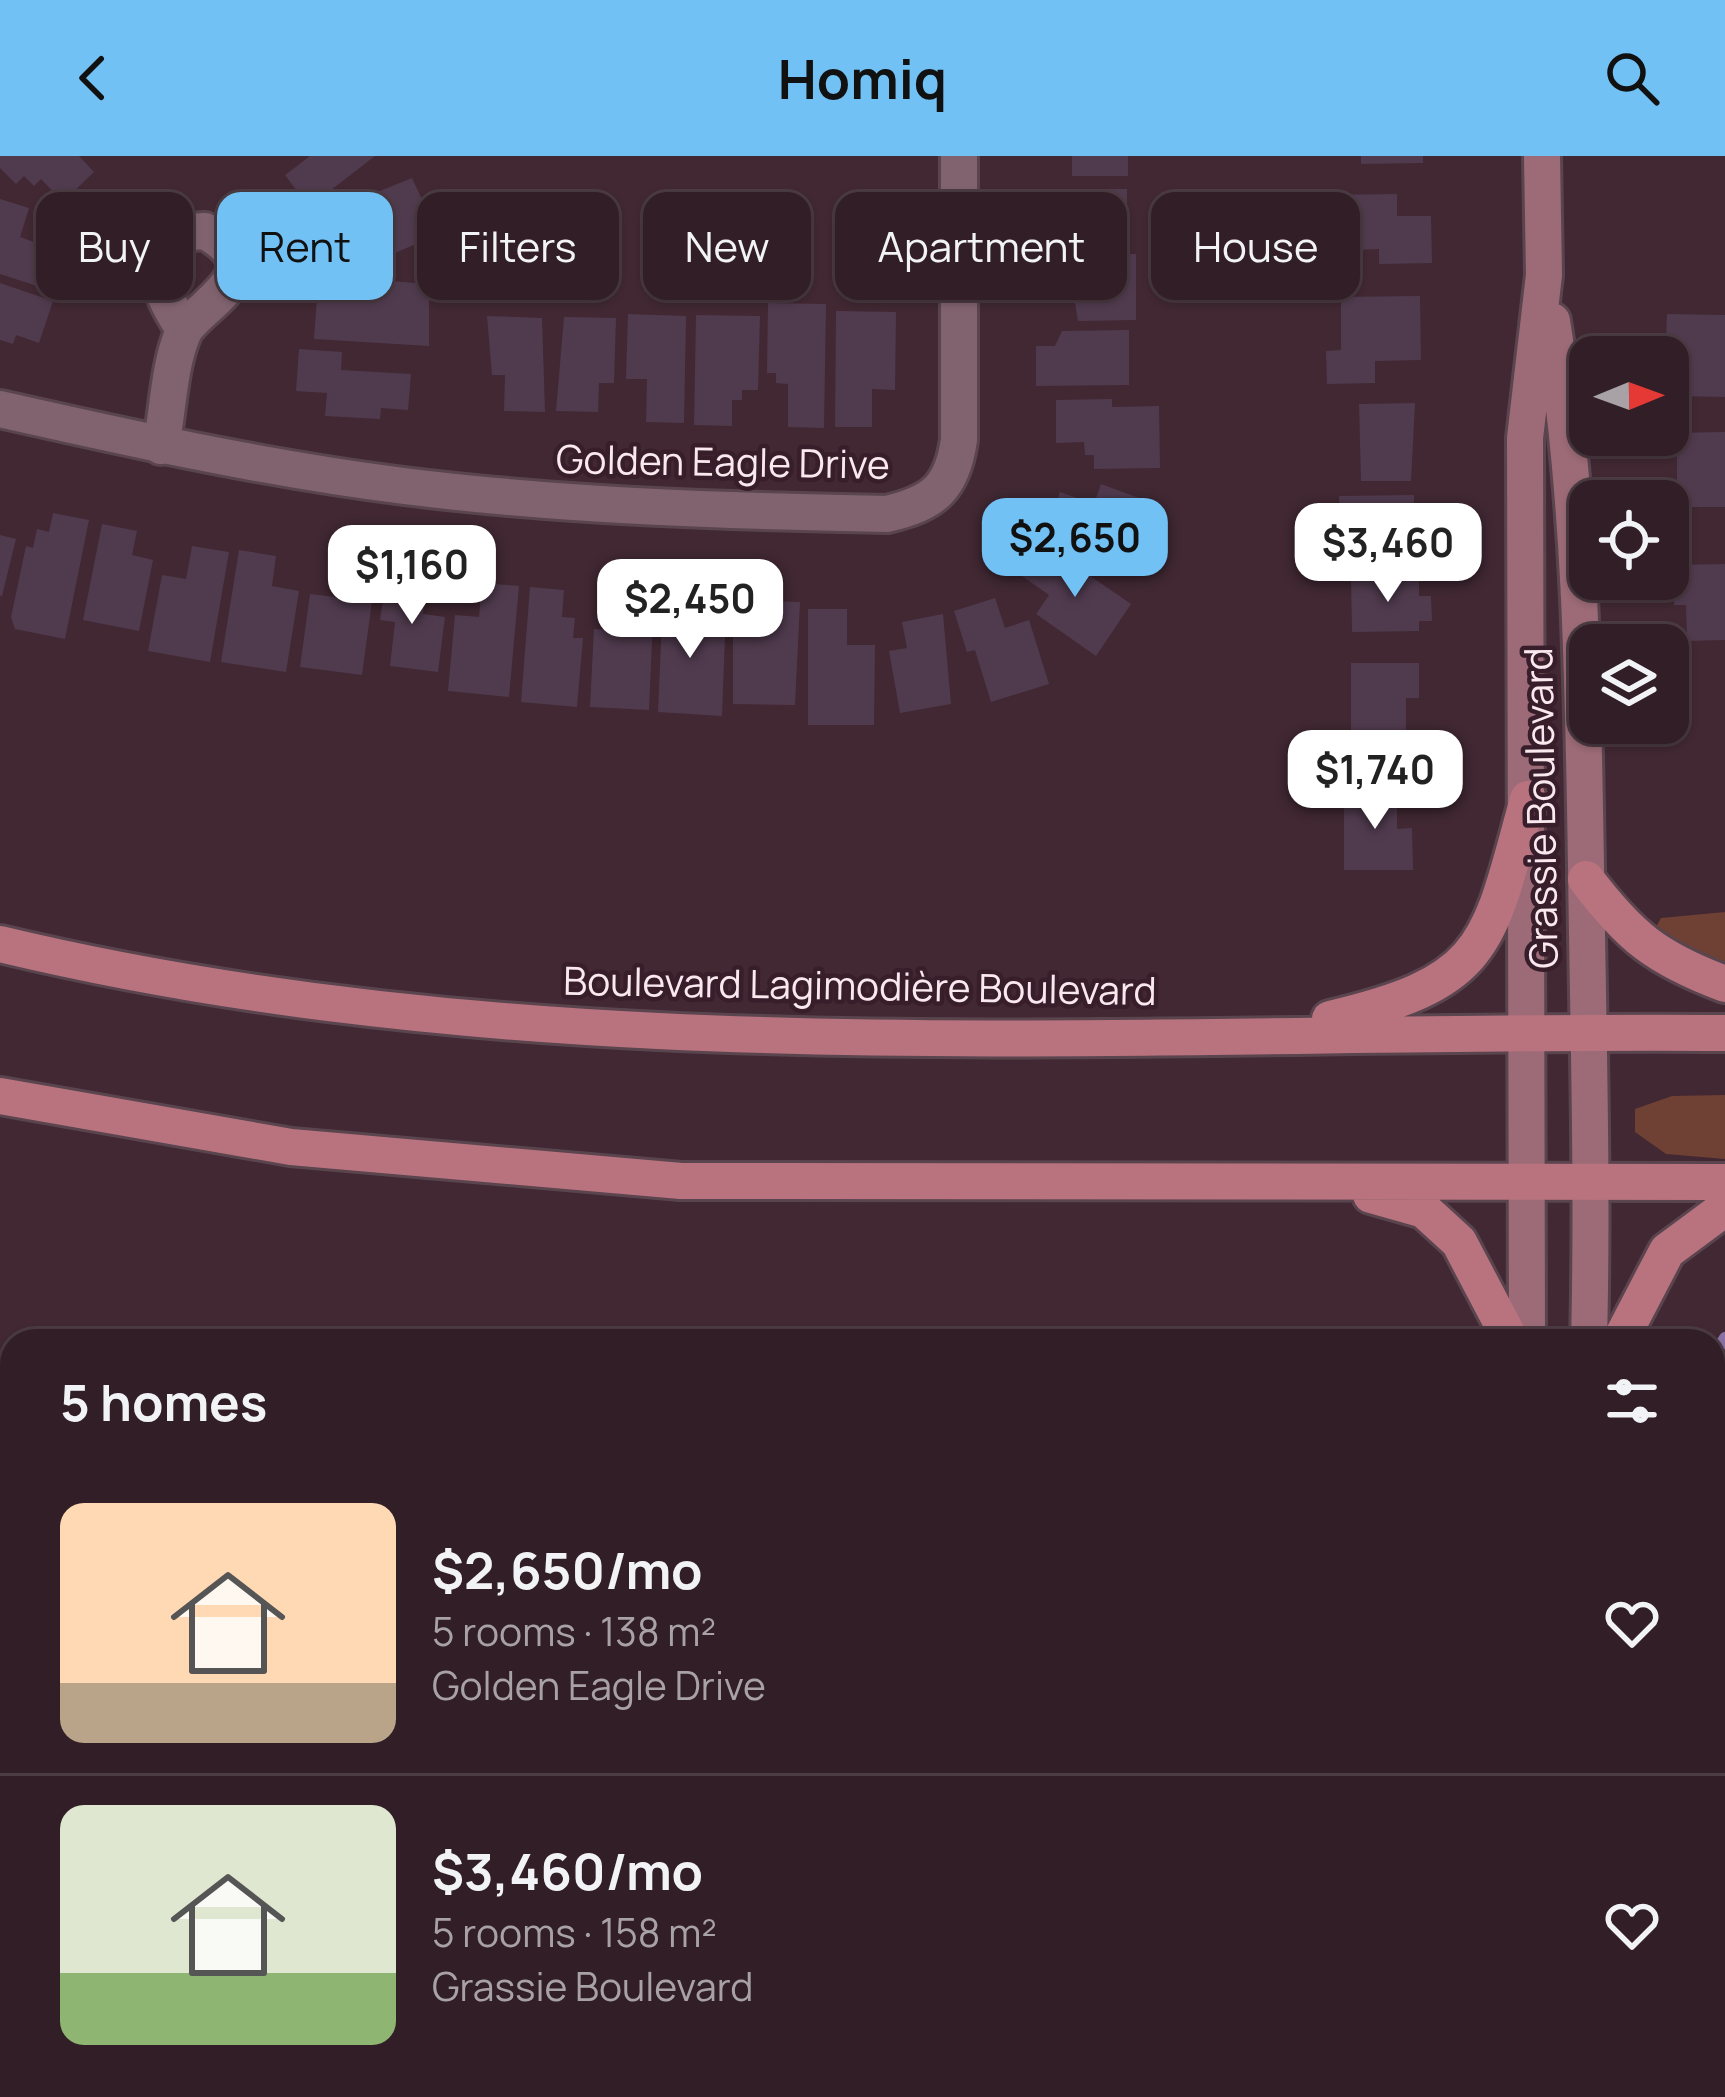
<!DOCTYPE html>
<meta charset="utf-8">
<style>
:root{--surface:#311e26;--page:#39272e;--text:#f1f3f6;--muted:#a8a2a7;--line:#4c3c43;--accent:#72c1f5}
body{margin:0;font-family:Manrope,sans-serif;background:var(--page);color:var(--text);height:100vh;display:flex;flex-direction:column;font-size:45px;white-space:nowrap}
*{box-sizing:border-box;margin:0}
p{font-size:39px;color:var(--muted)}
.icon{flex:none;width:66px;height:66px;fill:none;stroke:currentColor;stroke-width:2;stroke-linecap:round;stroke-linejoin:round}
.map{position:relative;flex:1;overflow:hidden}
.details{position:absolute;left:0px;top:1173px;width:1725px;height:768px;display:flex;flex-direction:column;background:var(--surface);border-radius:36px 36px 0 0;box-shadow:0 3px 9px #0004,0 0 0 3px var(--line)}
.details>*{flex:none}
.hud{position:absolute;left:36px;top:36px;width:1653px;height:108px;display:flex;gap:24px}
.needle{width:78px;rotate:89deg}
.controls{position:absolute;left:1569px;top:180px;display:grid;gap:24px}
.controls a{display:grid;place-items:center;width:120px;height:120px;border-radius:24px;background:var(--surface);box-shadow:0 3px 9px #0004,0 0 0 3px var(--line);font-size:60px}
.price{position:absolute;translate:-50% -102px;padding:0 27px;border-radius:24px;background:#fff;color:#222;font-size:39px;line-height:78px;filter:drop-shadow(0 3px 6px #0008)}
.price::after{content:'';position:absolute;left:50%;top:72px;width:36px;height:27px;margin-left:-18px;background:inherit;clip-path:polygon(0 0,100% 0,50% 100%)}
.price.on{background:var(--accent);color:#111}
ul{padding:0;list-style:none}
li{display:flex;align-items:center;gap:36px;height:300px;padding:0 60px}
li+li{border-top:3px solid var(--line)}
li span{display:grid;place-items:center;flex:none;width:336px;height:240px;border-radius:24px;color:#555}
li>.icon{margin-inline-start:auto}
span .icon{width:144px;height:144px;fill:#fffc;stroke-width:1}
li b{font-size:51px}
h2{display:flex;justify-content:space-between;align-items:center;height:144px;padding:0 60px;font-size:51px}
.tag{padding:0 42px;border-radius:24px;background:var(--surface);box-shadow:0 3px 9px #0004,0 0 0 3px var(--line);font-size:42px;line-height:108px}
.tag.on{background:var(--accent);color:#111}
header{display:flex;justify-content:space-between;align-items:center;height:156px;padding:0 60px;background:var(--accent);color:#111;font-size:54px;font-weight:700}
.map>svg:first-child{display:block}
</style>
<header><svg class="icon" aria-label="back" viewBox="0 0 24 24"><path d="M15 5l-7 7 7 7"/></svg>Homiq<svg class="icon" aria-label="search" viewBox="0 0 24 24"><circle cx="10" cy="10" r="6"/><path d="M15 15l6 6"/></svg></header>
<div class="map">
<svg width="1725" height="1941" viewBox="0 0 1725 1941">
<rect width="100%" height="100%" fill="#412833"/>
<!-- green -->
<path fill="#6f4034" d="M1725 756V809L1653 776 1661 762Z
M1725 939V1003L1666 998 1635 976V953L1672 940Z"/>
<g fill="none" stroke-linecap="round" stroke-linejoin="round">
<!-- stream -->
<path stroke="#8a71a4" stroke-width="12" d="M1713 1200 1725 1182"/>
</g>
<!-- building -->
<path fill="#503b4e" d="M0 0H79L94 16 63 46 41 23 34 30 24 20 16 28 0 12Z
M310 0H375L309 51 285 19Z
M1072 0H1128V20H1072Z
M1361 0H1423V7L1361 8Z
M412 22 438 78 375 106 372 98 362 102 359 94 327 108 308 64Z
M1098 33H1127V89L1038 87V48L1098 41Z
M1397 38V60H1431L1432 107 1379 108V93L1327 95 1326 39Z
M0 43 29 52 20 81 50 92 37 130 0 118Z
M1136 98V164L1078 165 1074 141H1036V99Z
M363 123 429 128V190L314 183 317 141 351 144 352 130 362 131Z
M0 127 53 145 39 187 16 179 13 188 0 184Z
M1420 140 1421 204 1375 205V227L1327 228 1326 195 1341 194V141Z
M768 147 826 148 824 272 788 271V228L776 227V217H767Z
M836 155 896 156 895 234 872 233V271H835Z
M628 158 686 160 684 267 646 266 647 223H626Z
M1667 158 1725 159V241L1674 240V184H1666Z
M696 159 760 160 758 234H742V244H732V270L694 269Z
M487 160 542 162 545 256 504 255 505 219H492Z
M564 161 616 162 614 227H599L598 256 556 255Z
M1129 174V229L1036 230V190H1055L1062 175Z
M299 193 342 196 341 214 411 218 408 254 381 252 380 263 325 260 327 237 296 235Z
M1112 243V251L1159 250 1160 312 1094 313V299H1085L1084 286 1056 287V244Z
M1415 247 1411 325H1361L1359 248Z
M1725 276V351H1677V277Z
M1101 328 1161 350 1140 409 1046 376 1060 336 1094 348Z
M1414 339V383H1390V409H1341L1339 340Z
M53 357 89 364 65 483 15 473 11 461 26 390 33 392 37 373 49 376Z
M102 368 137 375 132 399 153 404 139 475 83 464Z
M0 379 16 383 2 440H0Z
M1044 388 1131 448 1096 500 1036 458 1049 439 1022 420Z
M192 390 229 396 210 506 148 495 162 419 186 423Z
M239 394 276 400 272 430 299 435 286 516 221 506Z
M1725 408V484L1687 485 1686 449H1674V409Z
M339 411 376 416 362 519 300 511 310 438 335 441Z
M1419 421V440H1431L1432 465H1419V475L1352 476 1351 422Z
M386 424 426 429 423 458 445 461 438 516 390 510 395 466 380 464Z
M482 427 519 430 509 541 448 535 455 459 479 461Z
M530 431 564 434 562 461 575 462 573 482H583L577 551 521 546Z
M617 438 654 439 649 554 590 551 594 473 615 474Z
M663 440 705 442 703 479 725 480 722 560 658 556Z
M995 442 1005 472 1029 464 1049 528 991 546 975 494 967 496 954 455Z
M759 445 800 446 795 549 733 548V481H759Z
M808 453H847V489H875L874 569H808Z
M943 458 951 548 900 557 889 495 907 492 902 466Z
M1351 507H1419V542H1406V581H1351Z
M1344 633H1397V673L1412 672 1413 714H1344Z
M1713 1483H1725V1535L1713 1536Z
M1725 1885V1941H1709L1713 1886Z"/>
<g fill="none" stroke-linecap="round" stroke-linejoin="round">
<!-- street casing -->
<g stroke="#5a444e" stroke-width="42">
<path id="street" d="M0 253C133 283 268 313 404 330 564 350 725 355 887 358 934 347 952 332 959 284V0
M161 290C168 255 169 209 183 177 196 149 279 116 205 75 134 77 158 135 184 173
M0 1265 12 1267
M1713 1349H1725
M0 1741 12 1716
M0 1835 12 1861
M44 1929 50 1941
M779 1929 781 1941"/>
</g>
<!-- secondary casing -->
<g stroke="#5a444e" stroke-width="42">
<path id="secondary" d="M1552 165C1581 345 1583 528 1586 710 1588 869 1593 1027 1589 1185
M1527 1185 1525 282 1544 119 1542 0
M1555 1941V1929"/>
</g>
<!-- primary casing -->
<g stroke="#5a444e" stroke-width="42">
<path id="primary" d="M1586 723C1630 781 1656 802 1725 828
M0 788C563 923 1152 872 1725 877
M1330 863C1489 826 1488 789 1528 643
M0 940 291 991 681 1025 1725 1026
M1371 1039 1424 1054 1459 1086 1511 1185
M1620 1185 1667 1095 1725 1052"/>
</g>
<!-- street -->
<use href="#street" stroke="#80636f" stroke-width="36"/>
<!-- secondary -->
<use href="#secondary" stroke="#9c6b77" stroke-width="36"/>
<!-- primary -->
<use href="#primary" stroke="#b8737f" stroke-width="36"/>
</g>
<g text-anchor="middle" stroke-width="9" stroke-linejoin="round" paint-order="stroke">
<!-- street labels -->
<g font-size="39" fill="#fae8ef" stroke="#371e2a">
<text transform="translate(723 306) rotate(1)" y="14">Golden Eagle Drive</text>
<text transform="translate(1541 652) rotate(-91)" y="14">Grassie Boulevard</text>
<text transform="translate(860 830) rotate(1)" y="14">Boulevard Lagimodière Boulevard</text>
</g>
</g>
</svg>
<div class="controls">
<a><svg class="needle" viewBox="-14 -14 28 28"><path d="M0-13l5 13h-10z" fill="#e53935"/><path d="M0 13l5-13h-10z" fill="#a8a2a7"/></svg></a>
<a><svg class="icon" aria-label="locate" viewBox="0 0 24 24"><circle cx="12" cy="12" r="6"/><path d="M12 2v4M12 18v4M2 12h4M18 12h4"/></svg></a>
<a><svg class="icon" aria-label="layers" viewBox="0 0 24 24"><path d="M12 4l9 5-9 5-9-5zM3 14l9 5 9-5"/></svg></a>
</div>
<b class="price on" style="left:1075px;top:444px">$2,650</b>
<b class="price" style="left:1388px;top:449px">$3,460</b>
<b class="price" style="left:412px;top:471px">$1,160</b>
<b class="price" style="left:690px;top:505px">$2,450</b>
<b class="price" style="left:1375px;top:676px">$1,740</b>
<div class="hud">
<a class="tag">Buy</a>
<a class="tag on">Rent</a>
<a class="tag">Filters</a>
<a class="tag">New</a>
<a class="tag">Apartment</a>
<a class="tag">House</a>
</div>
<section class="details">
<h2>5 homes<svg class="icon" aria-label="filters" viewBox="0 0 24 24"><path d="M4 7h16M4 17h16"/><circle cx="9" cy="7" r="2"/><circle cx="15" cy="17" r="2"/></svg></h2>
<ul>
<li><span style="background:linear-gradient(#ffd9b3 75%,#b9a48a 0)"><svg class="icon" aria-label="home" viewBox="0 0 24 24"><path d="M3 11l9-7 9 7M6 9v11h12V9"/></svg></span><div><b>$2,650/mo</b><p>5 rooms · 138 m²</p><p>Golden Eagle Drive</p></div><svg class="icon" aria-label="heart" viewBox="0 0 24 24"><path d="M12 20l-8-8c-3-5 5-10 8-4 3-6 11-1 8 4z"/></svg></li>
<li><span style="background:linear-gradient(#dfe7d0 70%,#8fb573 0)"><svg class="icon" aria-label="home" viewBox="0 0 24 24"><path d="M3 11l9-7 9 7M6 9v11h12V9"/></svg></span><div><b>$3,460/mo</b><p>5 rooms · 158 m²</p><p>Grassie Boulevard</p></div><svg class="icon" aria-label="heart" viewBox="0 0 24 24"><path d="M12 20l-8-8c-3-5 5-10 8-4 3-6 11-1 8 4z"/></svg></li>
</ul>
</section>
</div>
